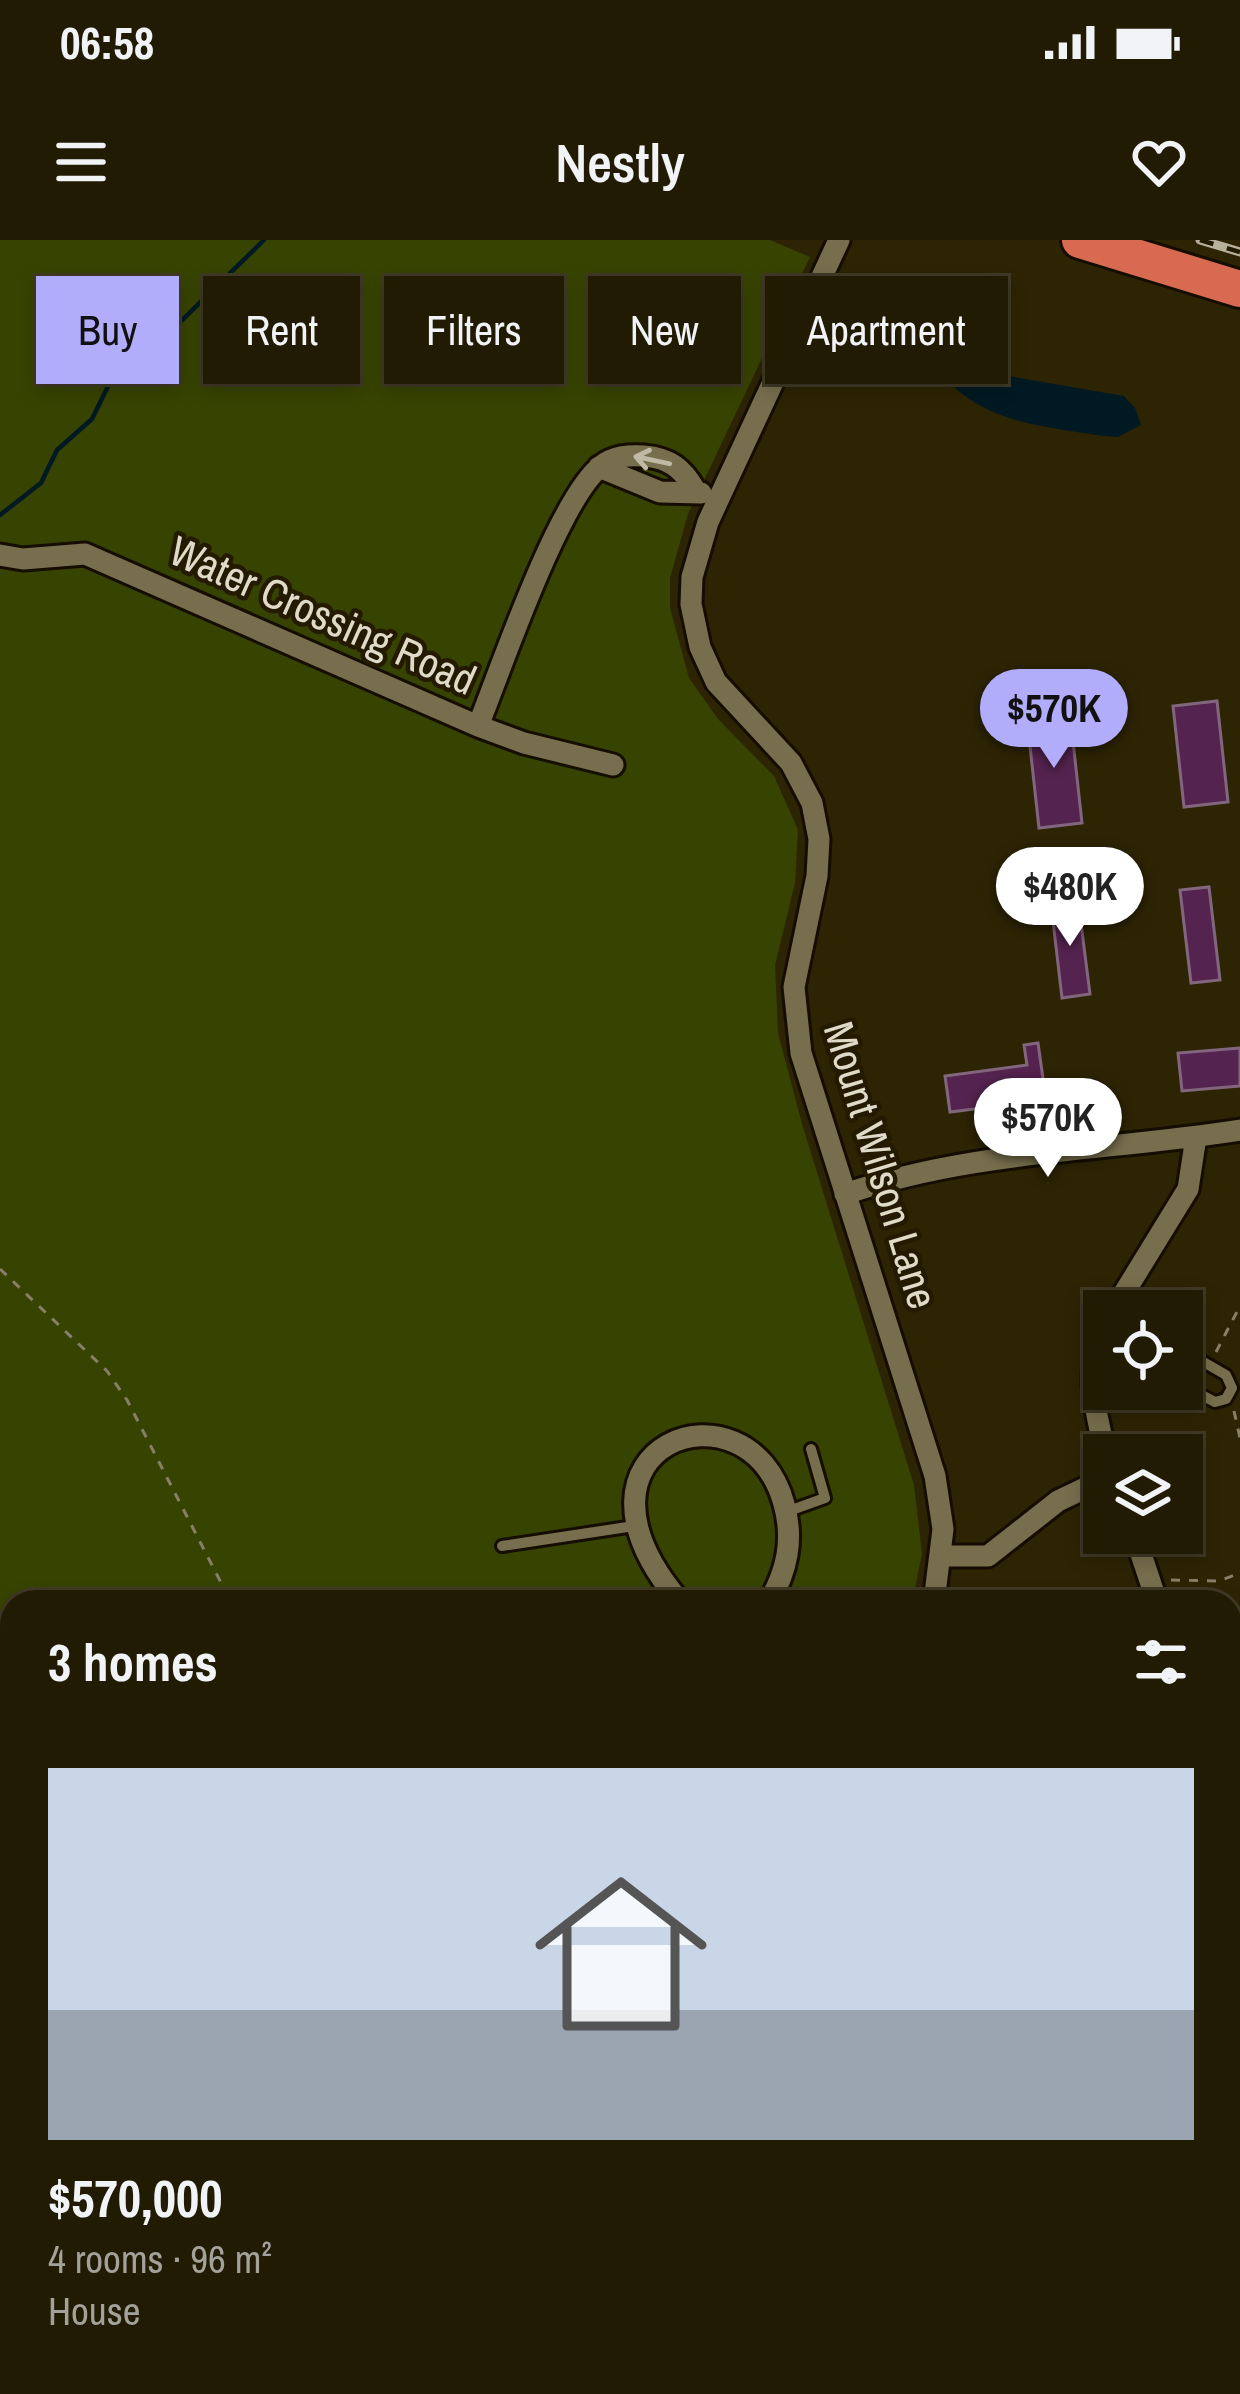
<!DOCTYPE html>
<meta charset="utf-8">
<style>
:root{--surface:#221b03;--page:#2e2812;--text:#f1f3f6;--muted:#a2a19a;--line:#3f3925;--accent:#b1adfa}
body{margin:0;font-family:"Archivo Narrow",sans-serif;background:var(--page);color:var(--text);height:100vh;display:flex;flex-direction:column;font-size:45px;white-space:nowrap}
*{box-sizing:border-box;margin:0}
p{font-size:39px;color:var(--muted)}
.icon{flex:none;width:66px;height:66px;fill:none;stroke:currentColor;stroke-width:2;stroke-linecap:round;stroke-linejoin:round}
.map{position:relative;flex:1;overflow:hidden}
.panel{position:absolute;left:0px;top:1350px;width:1242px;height:804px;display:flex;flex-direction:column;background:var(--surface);border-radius:36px 36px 0 0;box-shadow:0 6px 18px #0003,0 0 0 3px var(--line)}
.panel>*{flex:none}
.banner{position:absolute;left:36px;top:36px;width:1170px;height:108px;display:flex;gap:24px}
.fabs{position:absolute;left:1083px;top:1050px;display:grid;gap:24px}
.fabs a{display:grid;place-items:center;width:120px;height:120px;border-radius:0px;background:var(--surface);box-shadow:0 6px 18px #0003,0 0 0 3px var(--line);font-size:60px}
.price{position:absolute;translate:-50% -102px;padding:0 27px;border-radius:42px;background:#fff;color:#222;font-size:39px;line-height:78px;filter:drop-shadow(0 3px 6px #0008)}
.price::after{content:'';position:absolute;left:50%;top:72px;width:36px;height:27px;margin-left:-18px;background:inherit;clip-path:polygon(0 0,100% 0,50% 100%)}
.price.active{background:var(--accent);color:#111}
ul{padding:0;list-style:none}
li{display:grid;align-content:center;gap:24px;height:636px;padding:0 48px}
li span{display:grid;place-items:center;height:372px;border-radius:0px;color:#555}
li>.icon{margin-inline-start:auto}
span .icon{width:216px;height:216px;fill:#fffc;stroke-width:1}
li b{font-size:51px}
h2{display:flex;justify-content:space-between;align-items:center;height:144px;padding:0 48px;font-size:51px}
.pill{padding:0 42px;border-radius:0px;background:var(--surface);box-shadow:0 6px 18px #0003,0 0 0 3px var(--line);font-size:42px;line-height:108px}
.pill.active{background:var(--accent);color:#111}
.status{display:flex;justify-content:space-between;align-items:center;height:84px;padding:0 60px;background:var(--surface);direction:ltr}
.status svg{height:33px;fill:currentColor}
header{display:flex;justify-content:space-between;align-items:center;height:156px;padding:0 48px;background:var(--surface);font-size:54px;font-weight:600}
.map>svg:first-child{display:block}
</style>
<div class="status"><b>06:58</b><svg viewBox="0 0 49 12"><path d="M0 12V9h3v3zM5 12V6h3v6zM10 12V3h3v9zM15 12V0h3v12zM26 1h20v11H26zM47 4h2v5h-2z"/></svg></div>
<header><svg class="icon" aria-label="menu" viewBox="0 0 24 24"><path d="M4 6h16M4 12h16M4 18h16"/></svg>Nestly<svg class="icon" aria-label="heart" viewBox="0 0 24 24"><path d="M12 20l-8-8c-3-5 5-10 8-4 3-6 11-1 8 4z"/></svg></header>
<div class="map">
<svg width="1240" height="2154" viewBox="0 0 1240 2154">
<rect width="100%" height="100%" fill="#2d2404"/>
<!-- green -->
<path fill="#374301" d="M0 0H770L810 17 688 274 670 338V368L689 438 718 479 774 536 798 590 795 643 775 725 778 793 802 884 914 1245 922 1314 912 1362H12V1762L0 1774Z
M949 2142H1190L1181 2154H951L944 2150Z"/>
<!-- water -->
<path fill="#001923" d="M927 104H941L967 129 1124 156 1135 168 1141 185 1118 197 1104 196C1029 184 971 182 926 114Z"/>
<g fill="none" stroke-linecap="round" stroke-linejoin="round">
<!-- stream -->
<path stroke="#001923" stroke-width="4.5" d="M0 275 41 243 57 210 92 179 116 130 173 89 264 0"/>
</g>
<!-- building -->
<path fill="#55234f" stroke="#82667d" stroke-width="3" d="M1217 461 1228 562 1184 567 1173 466Z
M1070 474 1082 583 1039 588 1027 479Z
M1209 647 1220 740 1191 743 1180 650Z
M1078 660 1090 754 1062 758 1051 664Z
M1038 803 1046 860 950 872 945 836 1027 825 1024 805Z
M1240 808V846L1182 851 1178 813Z"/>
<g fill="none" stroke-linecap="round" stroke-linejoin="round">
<!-- lane casing -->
<g stroke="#140d00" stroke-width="16">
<path id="lane" d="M1182 1124 1200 1120 1226 1135 1232 1148 1226 1159 1215 1162 1182 1145
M786 1272 825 1258 811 1209
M502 1306 634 1286
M1230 1444 1240 1438
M723 2142 725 2154"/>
</g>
<!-- street casing -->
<g stroke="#140d00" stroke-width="27">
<path id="street" d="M839 0 708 282 692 337 691 364 700 407 716 442 791 523 812 563 819 599 817 636 794 747 801 813 935 1236 943 1289 934 1362
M599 227 660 252 701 253
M0 315 23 319 85 314 478 486 524 503 613 525
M478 486C501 429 558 260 601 226 614 216 628 215 644 216 670 218 683 229 695 250
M845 954C973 910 1107 911 1240 890
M1113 1071 1188 949 1196 897
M1104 1086C1084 1131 1095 1170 1106 1215
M1134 1293 1157 1362
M943 1316H988L1058 1261 1104 1239
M680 1362C546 1204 748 1133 784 1264 794 1300 787 1331 769 1362
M1230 1502 1240 1517
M0 2023 12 2012
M393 2142 407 2154
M431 2154 439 2142"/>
</g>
<!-- highway casing -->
<g stroke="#140d00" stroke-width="42">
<path id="highway" d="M1080 0 1240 49"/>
</g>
<!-- path -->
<path stroke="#877f67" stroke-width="3" stroke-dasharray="9 9" stroke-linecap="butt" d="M0 1029 107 1131 127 1160 231 1362
M1216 1112 1240 1066
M1234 1171 1240 1198
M1171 1340 1219 1341 1240 1333
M0 1438 12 1436
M0 1611 12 1588
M0 1694 12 1705"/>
<!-- lane -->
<use href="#lane" stroke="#776e4d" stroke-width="10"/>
<!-- street -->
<use href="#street" stroke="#776e4d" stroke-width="21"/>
<!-- highway -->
<use href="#highway" stroke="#d86a51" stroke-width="36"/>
<!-- rail casing -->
<g stroke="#b7b09b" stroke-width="9">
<path id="rail" d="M1200 0 1240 12"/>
</g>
<!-- rail -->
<use href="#rail" stroke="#231a00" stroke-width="4.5" stroke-dasharray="14" stroke-linecap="butt"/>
</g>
<!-- one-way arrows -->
<defs><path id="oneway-shaft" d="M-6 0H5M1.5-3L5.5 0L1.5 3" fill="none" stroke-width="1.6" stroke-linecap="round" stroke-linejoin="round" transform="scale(3)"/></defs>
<use stroke="#c0baa4" href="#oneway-shaft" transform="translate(652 220) rotate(-168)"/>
<g text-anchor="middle" stroke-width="9" stroke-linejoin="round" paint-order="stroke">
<!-- street labels -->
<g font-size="42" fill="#e0dac9" stroke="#231a00">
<text transform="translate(323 375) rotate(24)" y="15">Water Crossing Road</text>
<text transform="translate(881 925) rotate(73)" y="15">Mount Wilson Lane</text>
</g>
</g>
</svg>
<div class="fabs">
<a><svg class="icon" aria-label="locate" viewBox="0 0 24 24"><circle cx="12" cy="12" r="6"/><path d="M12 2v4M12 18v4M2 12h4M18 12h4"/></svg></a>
<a><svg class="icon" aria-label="layers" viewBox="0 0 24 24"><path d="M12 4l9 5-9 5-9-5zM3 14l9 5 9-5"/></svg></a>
</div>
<b class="price active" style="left:1054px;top:531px">$570K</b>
<b class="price" style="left:1070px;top:709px">$480K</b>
<b class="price" style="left:1048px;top:940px">$570K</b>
<div class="banner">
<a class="pill active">Buy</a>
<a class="pill">Rent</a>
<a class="pill">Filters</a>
<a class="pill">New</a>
<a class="pill">Apartment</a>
</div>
<section class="panel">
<h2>3 homes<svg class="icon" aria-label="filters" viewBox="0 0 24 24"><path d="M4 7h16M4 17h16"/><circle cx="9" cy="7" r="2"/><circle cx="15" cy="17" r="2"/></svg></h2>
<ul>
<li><span style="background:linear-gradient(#c9d6e8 65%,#9aa5b1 0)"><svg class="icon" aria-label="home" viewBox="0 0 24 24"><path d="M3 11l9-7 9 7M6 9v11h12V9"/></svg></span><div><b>$570,000</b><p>4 rooms · 96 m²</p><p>House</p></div></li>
</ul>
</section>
</div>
